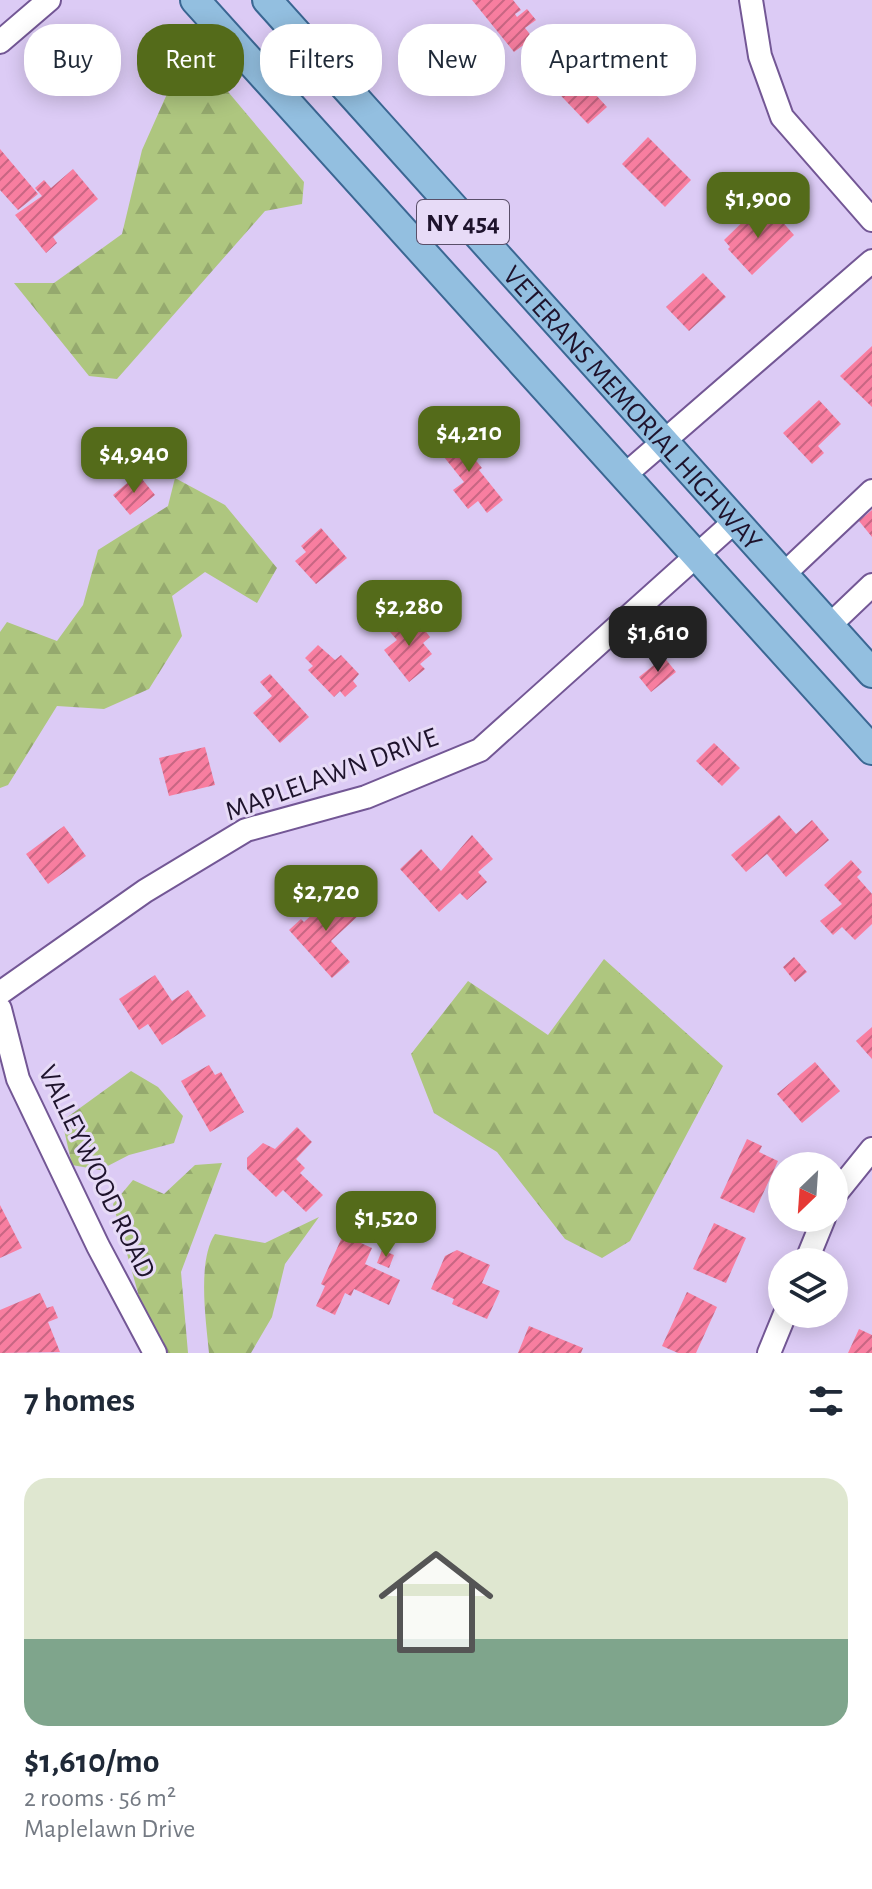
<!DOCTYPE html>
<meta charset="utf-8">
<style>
:root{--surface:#fff;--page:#f6f6f7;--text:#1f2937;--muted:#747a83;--accent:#546b1a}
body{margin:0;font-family:"Alegreya Sans",sans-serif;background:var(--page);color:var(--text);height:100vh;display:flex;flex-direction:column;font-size:30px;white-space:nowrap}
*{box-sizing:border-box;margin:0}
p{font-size:26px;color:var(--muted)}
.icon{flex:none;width:44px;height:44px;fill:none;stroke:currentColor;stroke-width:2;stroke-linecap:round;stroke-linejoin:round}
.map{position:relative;height:1353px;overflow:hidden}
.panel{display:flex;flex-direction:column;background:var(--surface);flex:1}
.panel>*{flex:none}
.top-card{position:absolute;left:24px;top:24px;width:824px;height:72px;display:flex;gap:16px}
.needle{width:52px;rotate:205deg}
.fabs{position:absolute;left:768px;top:1152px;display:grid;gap:16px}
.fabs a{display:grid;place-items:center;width:80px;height:80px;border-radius:50%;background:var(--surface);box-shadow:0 4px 20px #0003;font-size:40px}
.price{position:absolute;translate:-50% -68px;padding:0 18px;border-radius:16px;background:var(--accent);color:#fff;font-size:26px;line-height:52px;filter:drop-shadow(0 2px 4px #0008)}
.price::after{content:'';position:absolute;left:50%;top:48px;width:24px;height:18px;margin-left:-12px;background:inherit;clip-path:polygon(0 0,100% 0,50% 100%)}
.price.current{background:#222;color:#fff}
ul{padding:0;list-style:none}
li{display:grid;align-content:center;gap:16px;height:424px;padding:0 24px}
li span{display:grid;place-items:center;height:248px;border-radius:24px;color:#555}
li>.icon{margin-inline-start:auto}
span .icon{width:144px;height:144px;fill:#fffc;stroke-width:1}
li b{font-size:34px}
h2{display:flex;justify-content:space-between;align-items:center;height:96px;padding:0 24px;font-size:34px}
.chip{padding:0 28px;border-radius:32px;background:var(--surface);box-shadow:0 4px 20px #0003;font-size:28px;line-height:72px}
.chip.current{background:var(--accent);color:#fff}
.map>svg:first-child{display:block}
</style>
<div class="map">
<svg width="872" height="1353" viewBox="0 0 872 1353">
<defs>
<pattern id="forest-firs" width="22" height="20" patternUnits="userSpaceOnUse" patternTransform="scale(2)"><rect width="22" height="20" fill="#aec67f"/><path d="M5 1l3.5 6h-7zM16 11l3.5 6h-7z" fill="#95a96e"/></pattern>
<pattern id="building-hatch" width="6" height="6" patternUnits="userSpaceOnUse" patternTransform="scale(2)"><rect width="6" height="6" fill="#f87ea0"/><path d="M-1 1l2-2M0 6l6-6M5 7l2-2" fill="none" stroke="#c86683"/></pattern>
</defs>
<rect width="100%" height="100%" fill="#dccbf5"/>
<!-- forest -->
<path fill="url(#forest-firs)" d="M208 68 304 182 302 204 265 211 117 379 89 376 14 283H54L122 234 142 150 171 85Z
M175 478 225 505 277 568 257 603 205 572 172 596 182 636 149 689 104 709 57 706 8 785 0 788V632L7 622 57 641 83 605 98 550 168 506Z
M604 959 723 1066 630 1241 602 1258 565 1239 497 1152 434 1113 411 1054 468 981 548 1035Z
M131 1071 158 1087 183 1116 174 1143 129 1155 100 1170 72 1165 62 1121Z
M222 1163 181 1272 188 1353H168L140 1300 113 1204 133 1180 164 1194 195 1165Z
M319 1217 285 1264 272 1317 251 1353H209C206 1321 197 1261 215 1234L265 1243Z"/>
<!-- building -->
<path fill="url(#building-hatch)" d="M472 0H513L521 10 515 14 517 17 527 9 536 20 525 28 533 38 514 52Z
M571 40 590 61 581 69 601 91 596 95 607 107 588 124 543 77 546 74 540 67Z
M648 137 691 180 665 207 622 164Z
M0 149 38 194 18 210 0 190Z
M73 169 98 199 53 237 57 243 46 253 15 215 42 196 35 188 44 180 51 188Z
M772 210 794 235 752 275 728 249 730 247 724 240 754 211 762 219Z
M703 273 726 297 689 331 666 307Z
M872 346V407L840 376Z
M819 400 841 424 818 446 824 453 812 464 783 433Z
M457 430 473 450 469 452 482 468 479 470 503 500 487 513 478 501 468 509 453 490 464 482 436 447Z
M138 474 155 495 130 515 113 495Z
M872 510V537L859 521Z
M321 528 347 558 316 584 295 561 306 552 301 546Z
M414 616 430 637 423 643 432 654 420 664 425 669 409 682 384 650 397 640 390 632Z
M318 645 335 660 341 655 359 674 353 681 357 686 345 697 340 691 334 697 308 670 313 666 305 658Z
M664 657 676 672 651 692 639 677Z
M270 674 309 717 280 743 253 713 272 696 260 682Z
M714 743 740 768 722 786 696 761Z
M205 747 215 785 169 796 159 758Z
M779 815 796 834 812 820 829 840 786 877 767 854 746 872 731 855Z
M64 826 86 856 48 884 26 854Z
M472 835 493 859 478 872 487 882 467 900 460 893 439 912 400 869 421 849 441 871Z
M851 860 862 872 857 877 872 894V924L855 940 842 927 833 935 820 921 842 904 824 885Z
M338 891 359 915 331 941 350 962 332 978 289 930 301 919 304 922Z
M794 957 807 972 795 982 783 967Z
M155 975 172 1001 188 990 206 1016 162 1045 148 1024 139 1030 119 999Z
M872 1027V1059L856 1041Z
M815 1062 840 1091 802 1123 777 1094Z
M209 1065 215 1075 221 1072 244 1112 210 1132 181 1081Z
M297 1127 312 1142 296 1159 305 1168 300 1173 323 1195 306 1212 283 1190 276 1197 247 1169V1158L263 1143 275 1149Z
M747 1139 762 1146 759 1152 778 1161 754 1213 720 1198Z
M0 1205 22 1248 0 1258Z
M714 1223 746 1238 726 1283 693 1269Z
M343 1235 372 1248 365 1264 400 1280 389 1305 354 1289 351 1296 345 1293 335 1315 316 1306 325 1286 321 1284Z
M382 1250 394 1255 389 1268 377 1263Z
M457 1250 490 1265 482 1283 500 1291 487 1319 452 1304 454 1299 431 1289 445 1256Z
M687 1292 717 1307 696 1353H678L662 1346Z
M40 1293 47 1308 53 1306 58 1318 48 1322 60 1352 0 1353V1310Z
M529 1326 583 1348 581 1353H518Z
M859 1329 872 1335V1353H848Z"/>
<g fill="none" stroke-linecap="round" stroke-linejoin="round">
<!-- minor casing -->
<g stroke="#735795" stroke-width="26">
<path id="minor" d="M751 0 760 56 782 117 872 220
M0 42 49 0
M626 474 872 261
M783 575 872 491
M829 626 872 585
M0 993 145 891 246 830 366 797 480 750 734 522
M0 1009 18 1079 98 1246 155 1353
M834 1196 872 1149
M806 1262 824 1218
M769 1353 785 1314"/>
</g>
<!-- major casing -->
<g stroke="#3b6793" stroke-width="32">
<g id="major">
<path d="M195 0 872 750"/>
<path id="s1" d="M267 0 872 673"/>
</g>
</g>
<!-- minor -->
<use href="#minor" stroke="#fff" stroke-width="22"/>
<!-- major -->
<use href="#major" stroke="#93bfe0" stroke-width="28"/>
</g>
<g text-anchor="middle" stroke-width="6" stroke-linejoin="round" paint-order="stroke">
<!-- shield labels -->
<rect fill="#e7dbf7" stroke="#5a4f69" stroke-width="2" x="417" y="200" width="92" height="44" rx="6"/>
<g font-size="26" font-weight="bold" fill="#1e132c">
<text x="463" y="231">NY 454</text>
</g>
<!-- street labels -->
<g font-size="28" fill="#1e132c" stroke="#e7dbf7">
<text dy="10" stroke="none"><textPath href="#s1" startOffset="548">VETERANS MEMORIAL HIGHWAY</textPath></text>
<text transform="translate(331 773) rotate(-20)" y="10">MAPLELAWN DRIVE</text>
<text transform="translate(98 1171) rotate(64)" y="10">VALLEYWOOD ROAD</text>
</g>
</g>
</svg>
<div class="fabs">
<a><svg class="needle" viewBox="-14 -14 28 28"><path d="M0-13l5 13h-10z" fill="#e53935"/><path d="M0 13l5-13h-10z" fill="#747a83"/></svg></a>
<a><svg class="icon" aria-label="layers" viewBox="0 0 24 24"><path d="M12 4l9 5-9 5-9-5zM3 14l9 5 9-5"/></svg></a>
</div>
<b class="price" style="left:758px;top:240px">$1,900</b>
<b class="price" style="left:469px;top:474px">$4,210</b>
<b class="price" style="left:134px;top:495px">$4,940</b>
<b class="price" style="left:409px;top:648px">$2,280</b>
<b class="price current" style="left:658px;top:674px">$1,610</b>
<b class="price" style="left:326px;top:933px">$2,720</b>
<b class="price" style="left:386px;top:1259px">$1,520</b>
<div class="top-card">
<a class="chip">Buy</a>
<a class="chip current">Rent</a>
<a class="chip">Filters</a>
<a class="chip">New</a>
<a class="chip">Apartment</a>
</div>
</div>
<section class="panel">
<h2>7 homes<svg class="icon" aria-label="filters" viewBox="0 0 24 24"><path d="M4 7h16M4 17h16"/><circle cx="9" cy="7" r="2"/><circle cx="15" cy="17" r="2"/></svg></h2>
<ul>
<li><span style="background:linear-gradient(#dfe7d0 65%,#7fa58c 0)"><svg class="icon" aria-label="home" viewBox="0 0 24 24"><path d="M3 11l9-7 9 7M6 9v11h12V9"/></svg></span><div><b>$1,610/mo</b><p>2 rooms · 56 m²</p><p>Maplelawn Drive</p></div></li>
</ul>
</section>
